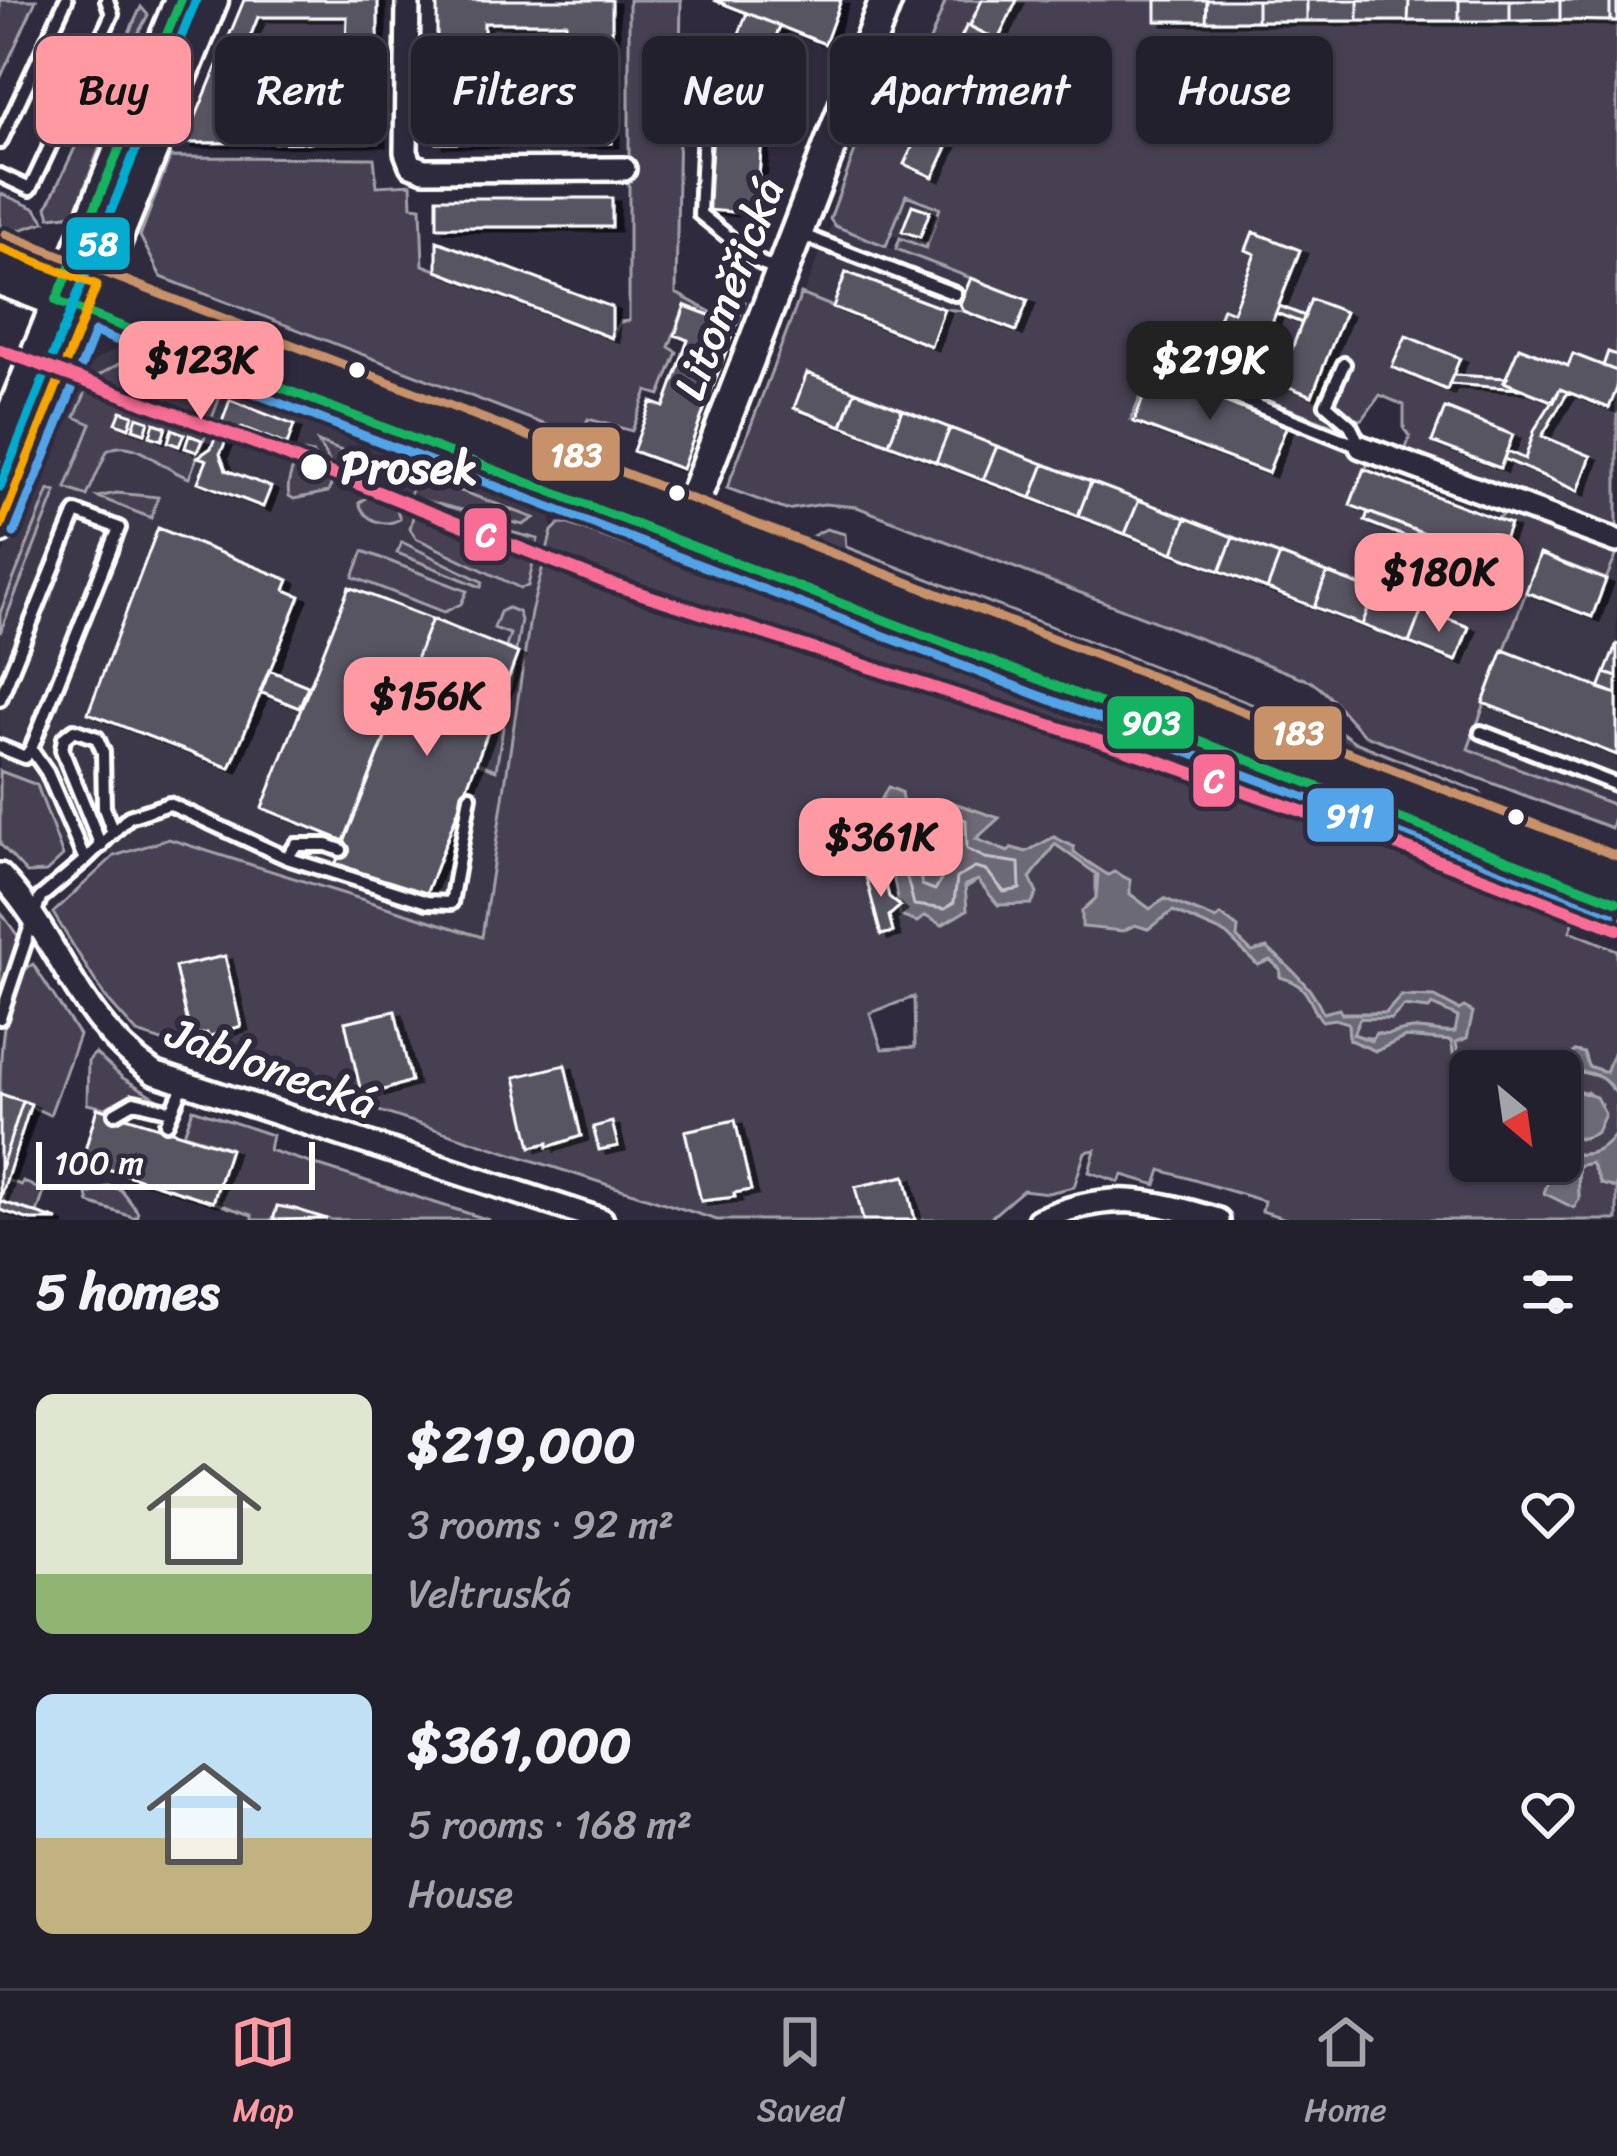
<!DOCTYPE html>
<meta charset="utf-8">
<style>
:root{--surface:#23202e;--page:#2b2836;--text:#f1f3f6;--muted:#a3a3aa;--line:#403e4a;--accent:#ff9aa2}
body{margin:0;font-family:Sriracha,sans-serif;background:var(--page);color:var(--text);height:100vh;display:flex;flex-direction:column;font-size:45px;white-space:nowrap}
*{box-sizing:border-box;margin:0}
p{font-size:39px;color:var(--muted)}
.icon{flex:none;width:66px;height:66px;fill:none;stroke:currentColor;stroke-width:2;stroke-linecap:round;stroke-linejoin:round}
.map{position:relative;height:1220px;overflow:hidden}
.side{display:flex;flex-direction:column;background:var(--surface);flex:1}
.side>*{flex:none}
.hud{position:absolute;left:36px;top:36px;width:1545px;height:108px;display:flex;gap:24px}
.needle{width:78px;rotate:151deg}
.fabs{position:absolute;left:1449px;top:1050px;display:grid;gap:24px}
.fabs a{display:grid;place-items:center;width:132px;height:132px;border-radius:18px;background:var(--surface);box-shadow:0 3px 9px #0004,0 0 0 3px var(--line);font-size:60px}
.scale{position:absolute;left:36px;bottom:30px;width:279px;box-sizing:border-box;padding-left:12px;border:6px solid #fff;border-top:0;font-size:33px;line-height:42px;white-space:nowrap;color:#fff;-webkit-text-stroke:9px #2f2a3d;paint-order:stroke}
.price{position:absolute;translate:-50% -102px;padding:0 27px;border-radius:24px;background:var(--accent);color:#111;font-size:39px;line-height:78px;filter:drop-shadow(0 3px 6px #0008)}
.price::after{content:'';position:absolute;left:50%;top:72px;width:36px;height:27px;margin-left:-18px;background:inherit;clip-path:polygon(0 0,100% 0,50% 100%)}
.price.selected{background:#222;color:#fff}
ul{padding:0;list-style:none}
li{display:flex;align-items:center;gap:36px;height:300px;padding:0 36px}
li span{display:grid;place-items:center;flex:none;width:336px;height:240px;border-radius:18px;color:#555}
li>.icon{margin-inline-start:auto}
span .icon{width:144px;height:144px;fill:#fffc;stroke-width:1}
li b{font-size:51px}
h2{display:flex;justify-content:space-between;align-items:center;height:144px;padding:0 36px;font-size:51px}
.chip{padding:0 42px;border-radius:18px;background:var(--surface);box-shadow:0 3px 9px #0004,0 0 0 3px var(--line);font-size:42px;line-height:108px}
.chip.selected{background:var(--accent);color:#111}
.dock{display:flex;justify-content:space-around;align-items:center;height:168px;border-top:3px solid var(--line);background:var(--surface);font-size:33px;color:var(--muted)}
.dock a{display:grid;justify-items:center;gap:6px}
.dock .selected{color:var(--accent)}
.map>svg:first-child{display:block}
</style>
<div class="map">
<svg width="1617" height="1220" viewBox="0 0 1617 1220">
<defs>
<filter id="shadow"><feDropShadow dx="7" dy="4" stdDeviation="0" flood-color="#0009"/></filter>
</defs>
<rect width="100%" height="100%" fill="#2f2a3d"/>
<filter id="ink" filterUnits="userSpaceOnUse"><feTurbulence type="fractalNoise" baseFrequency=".00833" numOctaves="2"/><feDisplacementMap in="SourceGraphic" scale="24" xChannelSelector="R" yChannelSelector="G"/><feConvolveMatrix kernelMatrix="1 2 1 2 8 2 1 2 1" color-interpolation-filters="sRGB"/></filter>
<g filter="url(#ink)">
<!-- built -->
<path fill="#3c3749" d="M906 195 941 208 926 248 891 235Z
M831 225 1028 300 1017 332 937 331 931 346 803 295Z
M141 342 549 506 552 531 531 612 482 938 169 839 114 856 62 846 37 785 0 771V561L86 365 118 348Z
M1540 553 1606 578 1617 554 1616 806 1468 750Z"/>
<!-- green -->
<path fill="#464152" stroke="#a2a0a8" stroke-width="3" fill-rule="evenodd" d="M0 0H36L0 79Z
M629 0H681L676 293 720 317 733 297 745 302 736 326 685 305 669 347 677 352 660 395 647 391 632 431 588 419 580 438 161 277 140 236 170 157 374 158 377 186 411 184 412 206 421 207 423 265 612 338 620 322 629 321Z
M946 0H982L923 116 926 118 905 163 932 177 995 39 999 40 1017 0H1156L1157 21H1617V355L1608 352 1603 366 1573 354 1568 366 1519 347 1507 378 1453 375 1447 389 1449 384 1521 389 1554 402 1535 429 1525 459 1507 451 1513 434 1446 408 1432 442 1499 468 1504 459 1577 491 1542 436 1568 392 1609 408 1617 388V527L1405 451 1410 437 1404 429V405L1380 395 1363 419 1352 421 1348 431 1156 358 1131 420 1268 472 1287 425 1366 458 1367 471 1363 470 1350 505 1368 512 1365 521 1490 569 1509 525 1497 519 1505 512 1617 554 1606 579 1540 554 1468 749 1617 806 1611 828 1365 735C1345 718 1333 695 1310 681L857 507 824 504 786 510 727 488 801 294 930 345 943 309 964 311 1017 331 1027 300 896 249 900 238 926 248 940 208 906 195 886 246 835 226 830 219 855 151 886 136 892 137ZM1253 232 1300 250 1279 306 1305 316 1312 395 1279 382 1302 323 1276 313 1249 383 1209 367 1218 343 1251 355 1255 343 1216 326 1223 309 1233 312 1255 254 1246 250ZM808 374 1469 627 1457 661 795 408Z
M141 7 148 15 119 69 123 71 105 133 75 214 50 217 47 207Z
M258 17H347L346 49H340L347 71V111L220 110Z
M484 23H566V96L520 93 519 96H484Z
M0 193 36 209 45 222 13 232 0 227Z
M122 362 220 397 189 478C158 468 135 435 107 451L87 496 66 488 91 424 75 417 91 380Z
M318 442 374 463 368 481 332 467Z
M304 452 313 454 331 485 328 492 294 499 289 496C286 483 294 459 304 452Z
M418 475 534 518 523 525 409 497Z
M49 490 56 492 0 633V613Z
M116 493 158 497 151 518 98 497Z
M369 496 395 504 400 519C384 528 365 521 359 503Z
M428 511 538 539 528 586 520 588 416 538 410 529 413 516Z
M559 524H569L752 591 772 588 1582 901 1570 931 1617 950V1048L1607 1072C1578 1063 1558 1068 1529 1071 1510 1073 1489 1071 1470 1071V1089L1465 1088 1455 1041 1460 1010 1440 1001 1401 996 1386 1013H1323L1310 990 1276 955 1252 953 1216 920 1165 899 1150 909 1054 837 1026 852 1012 848 1008 852 975 839 998 818 933 814 902 805 890 858 900 906 924 915 979 879 1030 878 1055 844 1096 873V898L1135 924 1148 929 1172 910 1226 934 1258 965 1270 959 1280 969V977C1299 982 1313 994 1315 1013L1348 1023 1349 1040 1376 1051 1406 1037 1452 1041 1464 1115 1470 1116V1161H1538L1549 1179 1579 1199 1578 1165 1592 1163 1601 1183 1617 1188V1220H1289L1262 1211 1264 1201 1161 1170 1156 1185 1123 1175 1119 1182 1089 1172 1095 1150 1085 1152 1074 1187 1048 1193 1023 1190 988 1220H915L904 1176 856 1187 863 1220H717L137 1033 105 997 53 913 114 856 169 839 482 937 531 612 552 531ZM872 869 889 897 900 906 889 916 893 933 882 935 866 874ZM224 956 241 1025 224 1033 192 1037 175 968ZM914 997 915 1047 882 1049 870 1013ZM394 1011 411 1080 395 1084 394 1088 362 1092 345 1022ZM564 1066 581 1135 565 1139 564 1143 532 1147ZM734 1120 751 1189 734 1193V1197L702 1201 685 1132Z
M826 529 845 534 846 547 1290 719 1294 711 1307 708 1326 734V745L799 543Z
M402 542 483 582 481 587 397 553Z
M363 551 467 591 461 604 444 612 353 577Z
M508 608 518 612 521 620 496 770 475 762 514 651 506 647 510 634 494 628 500 612Z
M1338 730 1355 742 1479 792 1491 804 1449 796 1355 760 1343 748Z
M0 771 37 785 63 856 46 872 27 873 0 844Z
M0 911 20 939 0 1000Z
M33 964 79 1035 50 1115 0 1093C0 1060 2 980 33 964Z
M1431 1005 1458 1017 1456 1032C1441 1034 1429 1028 1414 1029 1388 1030 1382 1045 1353 1034L1359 1018 1391 1019 1403 1006 1428 1009Z
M95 1053 123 1078 165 1103 131 1095 105 1108 87 1104 88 1061Z
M1577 1071 1601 1077 1617 1094 1615 1136C1600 1155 1582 1159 1560 1150V1127L1579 1139 1602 1105 1587 1092 1560 1104V1076Z
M193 1109 272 1135 269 1150 489 1220H330L278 1206 273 1220H252V1215L215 1203 230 1148 184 1134Z
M6 1180 21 1185 23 1181 44 1192 37 1213 0 1201Z
M108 1186 121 1190 138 1212 136 1218 89 1203 87 1195Z"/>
<!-- water -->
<path fill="#6d6a77" stroke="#a7a6ad" stroke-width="3" fill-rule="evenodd" d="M888 787 901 792 903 805 933 814 951 802 999 818 976 839 1008 852 1012 848 1026 852 1054 837 1074 847V853L1108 875 1114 872 1130 880V894L1150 909 1165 899 1216 919 1221 915 1238 928 1237 938 1252 952 1267 948C1289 966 1312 987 1323 1013L1339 1009 1342 1014 1386 1013 1401 996 1435 997 1459 1010 1464 1007 1473 1012 1467 1038 1456 1042 1465 1087 1470 1089V1116L1464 1115 1465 1108 1451 1096 1458 1080 1451 1041 1405 1037 1376 1051 1349 1039 1348 1023 1335 1019 1322 1021C1306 1001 1312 986 1280 977V969L1270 960 1258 965 1226 934 1173 911 1148 929 1135 925 1123 931 1082 927V911L1096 898 1098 875 1055 844 1030 878 1037 894 1031 904 998 905 978 880 965 885 967 910 942 925 925 916 917 922 900 916 890 858 874 856 867 826ZM1432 1005 1458 1017 1455 1032C1440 1034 1430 1029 1415 1029 1400 1029 1392 1038 1376 1033L1371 1041 1353 1034 1360 1018 1391 1019 1404 1006 1429 1009Z
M1615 1048 1617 1094C1603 1073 1584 1067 1560 1076V1071H1534L1559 1065 1575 1051 1584 1053 1588 1066 1606 1072Z
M1577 1091 1596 1097 1605 1114 1597 1132C1583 1141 1570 1141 1560 1127L1561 1102Z
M1617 1132V1188L1601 1184 1591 1163 1578 1166 1579 1199 1574 1208 1544 1193 1549 1179 1538 1161H1560V1150C1583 1159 1603 1154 1617 1132Z"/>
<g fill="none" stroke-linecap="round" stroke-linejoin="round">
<!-- shore -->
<path stroke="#c5c3c9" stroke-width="3" d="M891 812 931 826 953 816 966 820 967 849 985 858 1019 863 1020 889 1004 892 987 871 975 868 957 878 954 902 945 909 914 905 901 854 882 841 880 827Z
M916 839C939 839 947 835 953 859L935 890 922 885 913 845Z"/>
</g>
<!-- building -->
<path fill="#595564" stroke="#fff" stroke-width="3" fill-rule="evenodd" filter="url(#shadow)" d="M244 0H378V142L185 143ZM258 17H347L346 49H339V71H347V111L220 110 234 76 242 79 250 58 243 55Z
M437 0H612V143H437ZM484 23H566V96L519 93V96H484Z
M714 0H841L825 44Z
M982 0H1017L998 40 970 26Z
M1156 0H1207L1206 21H1156Z
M1207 0H1257V21H1206Z
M1257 0H1307V21H1257Z
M1307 0H1358V21H1307Z
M1358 0H1409L1408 21H1358Z
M1409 0H1459V21H1408Z
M1459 0H1510V21H1459Z
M1510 0H1560V20L1510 21Z
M1560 0H1610V21L1560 20Z
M1610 0H1617V21H1610Z
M747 13 780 26 766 63 729 60Z
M967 25 995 39 974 84 945 71Z
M719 59 768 63 756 214 707 210Z
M945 71 974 84 952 129 923 116Z
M926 118 955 130 933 177 904 164Z
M437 198H612V227H437Z
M912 205 930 211 920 237 902 231Z
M1253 232 1300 250 1263 346 1216 327 1223 308 1233 312 1255 254 1246 250Z
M437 241 612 307V338L437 271Z
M846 272 944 309 931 346 833 307Z
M971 278 1028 300 1016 331 964 311 960 304Z
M1311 299 1345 312 1312 396 1279 383Z
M685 306 736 325 682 469 633 451 651 402 664 407 688 340 675 335Z
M1279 306 1305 316 1302 323 1276 313Z
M1406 336 1460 358 1447 390 1392 367Z
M1218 343 1259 359 1249 383 1208 368Z
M1519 347 1568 366 1573 354 1617 371V388L1609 408 1560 389 1554 402 1504 382Z
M1608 352 1617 355V371L1603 366Z
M1153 372 1287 425 1268 473 1134 422Z
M807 373 855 391 842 426 794 408Z
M1453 375 1507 378 1504 382 1521 389 1449 384Z
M1560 389 1568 392 1542 436 1591 456 1578 491 1504 459 1507 451 1525 459 1535 429Z
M128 390 140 394 136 406 124 402Z
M855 391 902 409 889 444 842 426Z
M145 396 157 400 152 412 140 408Z
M230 400 294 425 287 445 242 427 231 430 220 454 226 470 271 487 263 507 198 482 207 460 198 457 211 448 217 433 212 418 222 422Z
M163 402 175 406 170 419 159 415Z
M180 408 191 412 187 425 175 420Z
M1445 408 1513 435 1500 468 1432 442Z
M902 409 950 428 936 462 889 444Z
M121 411 133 415 129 428 116 423Z
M197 414 209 419 205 431 192 426Z
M137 417 149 421 145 433 133 429Z
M154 423 166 427 162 440 150 436Z
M950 428 997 446 983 480 936 462Z
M172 429 184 434 179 446 168 442Z
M189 435 202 440 197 452 185 448Z
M997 446 1044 464 1031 498 983 480Z
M1044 464 1091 482 1078 516 1031 498Z
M1364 469 1510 524 1495 562 1350 505Z
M1091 482 1139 500 1125 534 1078 516Z
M1139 500 1186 518 1173 553 1125 534Z
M1368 512 1494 561 1491 570 1365 521Z
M1186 518 1233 537 1220 571 1173 553Z
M158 528 289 580 285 590 300 596 230 768 88 713Z
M1233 537 1280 555 1267 589 1220 571Z
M1540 554 1606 580 1592 617 1526 592Z
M1280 555 1327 573 1314 607 1267 589Z
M1327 573 1375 591 1362 625 1314 607Z
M349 587 432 619 344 841 262 808Z
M1375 591 1422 609 1409 643 1362 625Z
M1422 609 1469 627 1456 661 1409 643Z
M432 619 518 653 425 897 336 863Z
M1617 643V677L1605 673Z
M1503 650 1617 694V755L1483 703Z
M269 670 308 686 299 708 260 692Z
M1605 673 1617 677V694L1599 688Z
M873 869H882L889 897 900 906 889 916 893 932 881 935 865 873Z
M225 956 241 1026 208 1037 207 1033 191 1037 175 967Z
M395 1011 411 1081 378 1092 377 1088 361 1092 345 1022Z
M565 1065 581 1136 548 1147V1143L531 1147 515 1077Z
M0 1094 23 1101 0 1171Z
M23 1101 31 1104 0 1200V1171Z
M97 1108 230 1149 213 1202 82 1161Z
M735 1120 751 1190 734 1193 735 1197 701 1201 685 1131Z
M612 1122 618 1146 599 1150 593 1127Z
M905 1176 915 1220H863L855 1187Z
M0 1201 42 1215 58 1220H30L0 1210Z
M277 1206 295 1209 327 1219 273 1220Z"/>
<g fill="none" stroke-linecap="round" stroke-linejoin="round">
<!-- lane casing -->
<g stroke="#fff" stroke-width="20">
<path id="lane" d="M95 51 146 75
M707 64 700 214 761 263 779 270
M0 142 66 0
M0 175 30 189 112 14 107 0
M800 234 955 294
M1344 364 1326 404 1350 425 1361 447
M1160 367 1361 447
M0 699 76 512 119 528 31 749 25 757 0 747
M1481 732 1617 785
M101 846 62 750 64 738 74 730 97 738 103 752 104 808 113 833
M287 858 296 845H327L341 850
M85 860 129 817 169 804 287 858 427 902 451 903 470 796
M0 1018 40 898 85 860 47 772 31 749
M115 1113 134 1102 171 1111
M167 1123 183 1086"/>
</g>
<!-- street casing -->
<g stroke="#fff" stroke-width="30">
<path id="street" d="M408 0 406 152 411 165 424 170 624 169
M1361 447 1617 541
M0 875C62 940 73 1017 154 1073L602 1220
M1039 1220C1109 1190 1148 1199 1218 1220"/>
</g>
<!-- secondary casing -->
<g stroke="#fff" stroke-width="39">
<path id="secondary" d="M0 248 1617 872
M0 279 1617 902
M0 445 181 0
M0 527 212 0
M683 529 886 0"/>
</g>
<!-- lane -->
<use href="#lane" stroke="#2f2a3d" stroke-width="10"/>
<!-- street -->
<use href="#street" stroke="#2f2a3d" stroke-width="21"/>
<!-- secondary -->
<use href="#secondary" stroke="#2f2a3d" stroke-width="30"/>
<!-- bus-1 casing -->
<g stroke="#2f2a3d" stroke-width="18">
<path id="bus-1" d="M181 0 56 301 1617 902"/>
</g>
<!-- bus-2 casing -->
<g stroke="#2f2a3d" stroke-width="18">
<path id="bus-2" d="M14 533 95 332 1612 916"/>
</g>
<!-- bus-3 casing -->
<g stroke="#2f2a3d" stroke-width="18">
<path id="bus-3" d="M5 234 1617 856"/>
</g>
<!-- bus-4 casing -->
<g stroke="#2f2a3d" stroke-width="18">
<path id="bus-4" d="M0 487 196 0"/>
</g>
<!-- bus-5 casing -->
<g stroke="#2f2a3d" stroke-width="18">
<path id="bus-5" d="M0 248 97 285 0 527"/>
</g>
<!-- bus-1 -->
<use href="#bus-1" stroke="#13b361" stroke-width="9"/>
<!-- bus-2 -->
<use href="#bus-2" stroke="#53a3e8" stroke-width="9"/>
<!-- bus-3 -->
<use href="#bus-3" stroke="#c7916a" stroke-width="9"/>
<!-- bus-4 -->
<use href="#bus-4" stroke="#06acd0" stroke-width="9"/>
<!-- bus-5 -->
<use href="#bus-5" stroke="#f7a600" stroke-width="9"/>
<!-- metro-1 casing -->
<g stroke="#2f2a3d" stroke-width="21">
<path id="metro-1" d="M0 350 257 444 608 583 1121 748 1398 845 1617 929"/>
</g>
<!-- metro-1 -->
<use href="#metro-1" stroke="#f86d95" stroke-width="12"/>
</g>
</g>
<!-- markers -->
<g fill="#fff" stroke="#2f2a3d" stroke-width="4.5">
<circle cx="357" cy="370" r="10"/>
<circle cx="314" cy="467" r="15"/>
<circle cx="677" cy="493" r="10"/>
<circle cx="1516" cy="817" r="10"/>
</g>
<g text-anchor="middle" stroke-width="12" stroke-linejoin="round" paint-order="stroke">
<!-- street labels -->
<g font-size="45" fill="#fff" stroke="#2f2a3d">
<text transform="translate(728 288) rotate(-69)" y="16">Litoměřická</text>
<text transform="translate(272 1067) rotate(20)" y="16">Jablonecká</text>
</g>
<!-- stop labels -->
<g font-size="45" font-weight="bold" fill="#fff" stroke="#2f2a3d" text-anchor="start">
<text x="341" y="483">Prosek</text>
</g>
</g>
<g stroke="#2f2a3d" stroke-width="4.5">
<rect x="64" y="215" width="68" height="57" rx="12" fill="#06acd0"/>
<rect x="530" y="425" width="92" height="58" rx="12" fill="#c7916a"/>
<rect x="462" y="506" width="47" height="57" rx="12" fill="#f86d95"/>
<rect x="1105" y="694" width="91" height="57" rx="12" fill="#13b361"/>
<rect x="1252" y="704" width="92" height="58" rx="12" fill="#c7916a"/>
<rect x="1191" y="752" width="46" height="57" rx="12" fill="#f86d95"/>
<rect x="1305" y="786" width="91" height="58" rx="12" fill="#53a3e8"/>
</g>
<g font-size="33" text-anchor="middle" font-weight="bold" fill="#fff">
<text x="98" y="255">58</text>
<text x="576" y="466">183</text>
<text x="486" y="546">C</text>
<text x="1151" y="734">903</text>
<text x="1298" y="744">183</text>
<text x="1214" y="792">C</text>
<text x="1350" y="827">911</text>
</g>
</svg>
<div class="fabs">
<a><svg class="needle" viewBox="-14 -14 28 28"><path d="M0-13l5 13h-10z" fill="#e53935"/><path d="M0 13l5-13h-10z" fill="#a3a3aa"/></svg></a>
</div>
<div class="scale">100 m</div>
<b class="price" style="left:201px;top:423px">$123K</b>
<b class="price selected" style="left:1210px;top:423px">$219K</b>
<b class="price" style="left:1439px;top:635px">$180K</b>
<b class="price" style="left:427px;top:759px">$156K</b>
<b class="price" style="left:881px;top:900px">$361K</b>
<div class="hud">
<a class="chip selected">Buy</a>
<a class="chip">Rent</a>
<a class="chip">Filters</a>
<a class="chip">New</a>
<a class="chip">Apartment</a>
<a class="chip">House</a>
</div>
</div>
<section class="side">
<h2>5 homes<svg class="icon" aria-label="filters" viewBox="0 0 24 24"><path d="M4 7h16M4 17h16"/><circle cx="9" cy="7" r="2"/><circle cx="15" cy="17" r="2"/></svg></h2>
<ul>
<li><span style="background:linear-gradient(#dfe7d0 75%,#8fb573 0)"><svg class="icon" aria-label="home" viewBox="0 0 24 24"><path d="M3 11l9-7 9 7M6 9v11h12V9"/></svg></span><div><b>$219,000</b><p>3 rooms · 92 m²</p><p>Veltruská</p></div><svg class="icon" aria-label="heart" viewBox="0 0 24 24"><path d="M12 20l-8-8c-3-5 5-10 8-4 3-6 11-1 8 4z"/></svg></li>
<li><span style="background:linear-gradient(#bfe0f5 60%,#c2b280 0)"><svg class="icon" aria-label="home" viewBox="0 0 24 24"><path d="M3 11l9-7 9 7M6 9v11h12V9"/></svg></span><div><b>$361,000</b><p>5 rooms · 168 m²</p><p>House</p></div><svg class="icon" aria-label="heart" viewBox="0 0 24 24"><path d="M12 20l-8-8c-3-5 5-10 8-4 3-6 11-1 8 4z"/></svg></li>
</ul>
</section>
<nav class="dock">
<a class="selected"><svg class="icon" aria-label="map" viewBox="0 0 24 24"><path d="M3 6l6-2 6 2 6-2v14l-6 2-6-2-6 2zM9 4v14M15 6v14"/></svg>Map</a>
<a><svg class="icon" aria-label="saved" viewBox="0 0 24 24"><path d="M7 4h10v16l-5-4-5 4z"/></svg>Saved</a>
<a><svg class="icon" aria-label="home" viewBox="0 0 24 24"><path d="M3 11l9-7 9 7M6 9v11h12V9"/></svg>Home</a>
</nav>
